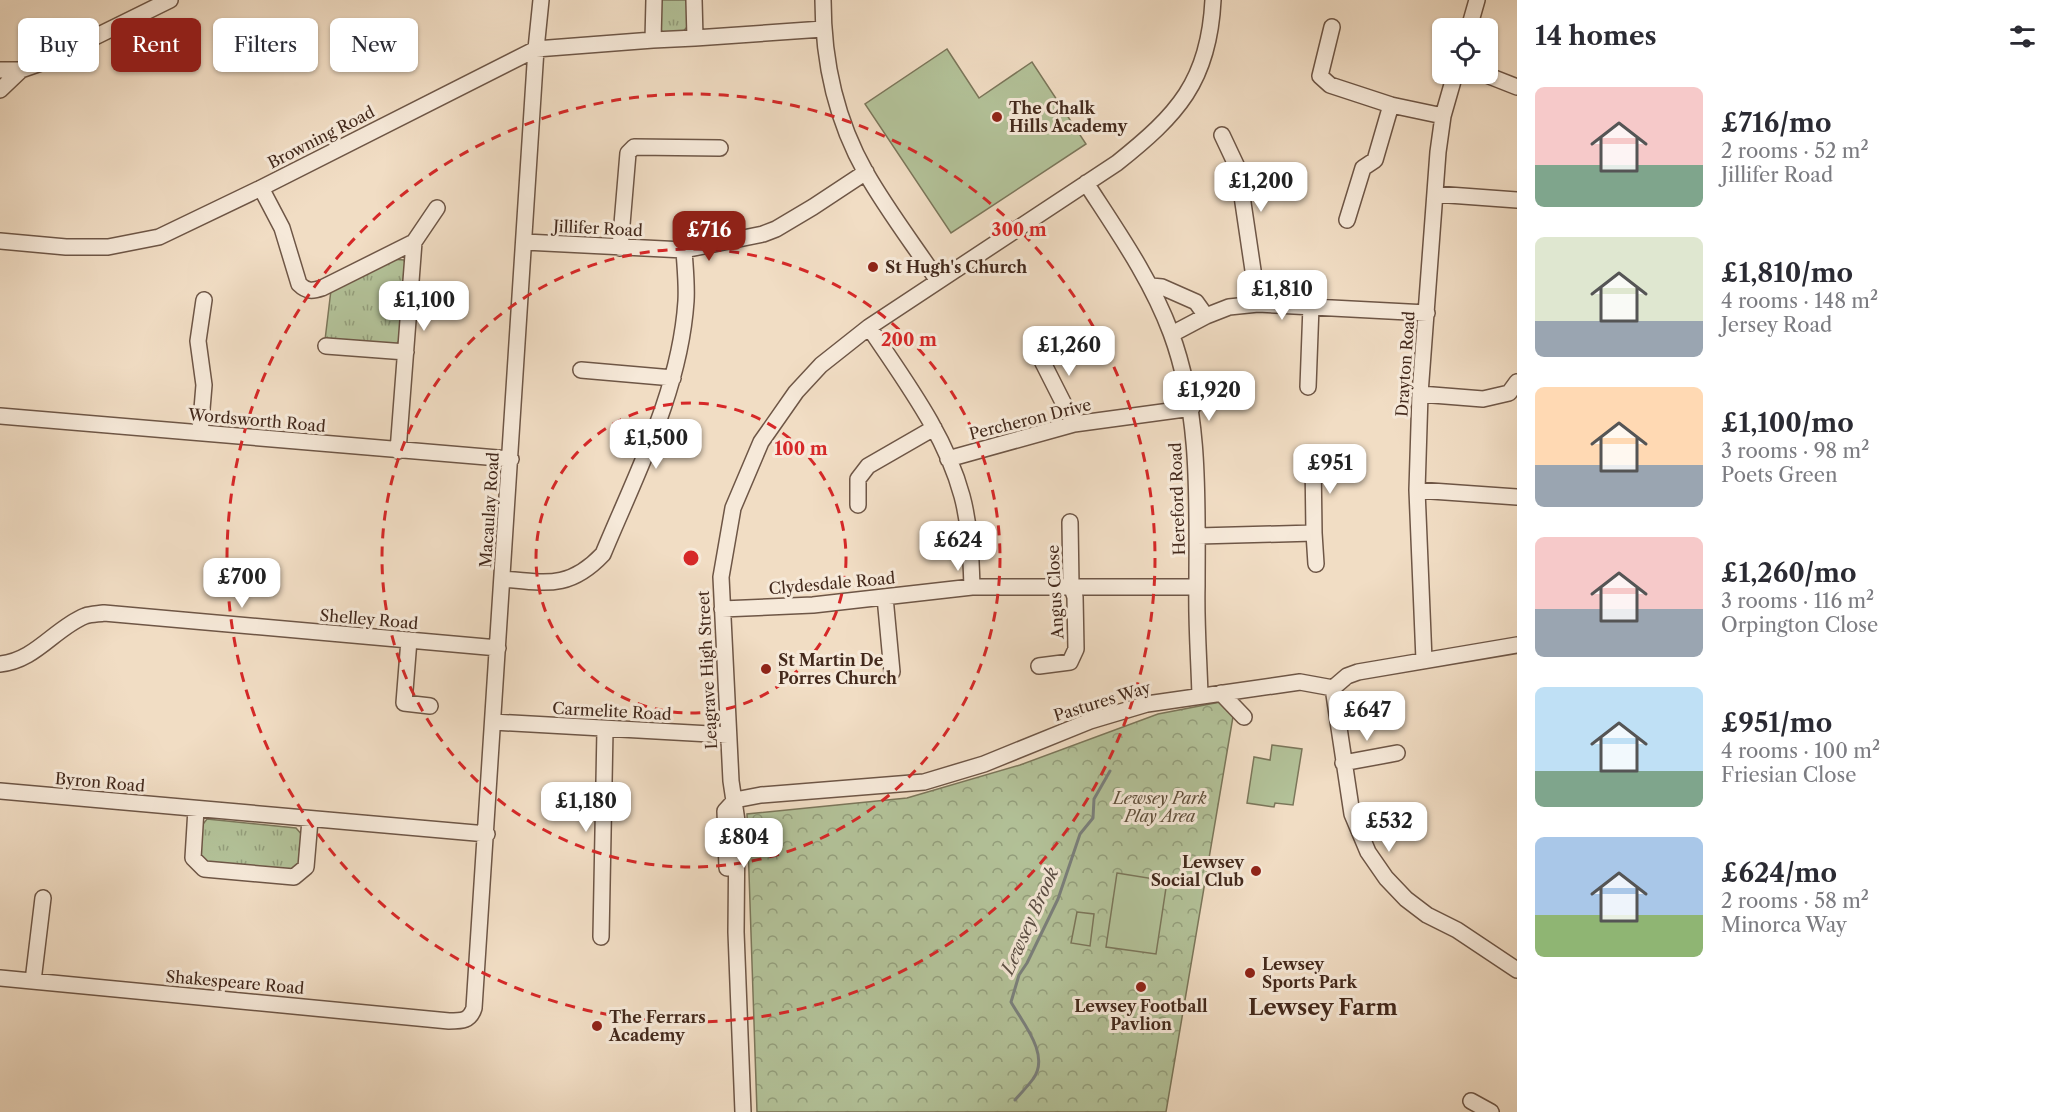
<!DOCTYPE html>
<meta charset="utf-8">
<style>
:root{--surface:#fff;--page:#f7f7f7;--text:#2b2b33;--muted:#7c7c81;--accent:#8f2418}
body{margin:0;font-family:"Libre Caslon Text",serif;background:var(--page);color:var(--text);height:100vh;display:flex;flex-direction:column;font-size:22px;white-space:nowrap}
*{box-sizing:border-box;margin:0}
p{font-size:20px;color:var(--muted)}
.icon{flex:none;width:33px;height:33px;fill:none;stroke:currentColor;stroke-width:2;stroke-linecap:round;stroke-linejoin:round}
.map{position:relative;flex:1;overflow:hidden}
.panel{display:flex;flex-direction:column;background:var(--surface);width:540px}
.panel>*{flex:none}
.top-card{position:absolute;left:18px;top:18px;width:570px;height:54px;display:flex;gap:12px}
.fabs{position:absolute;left:1432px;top:18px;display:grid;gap:12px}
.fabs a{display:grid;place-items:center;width:66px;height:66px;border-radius:9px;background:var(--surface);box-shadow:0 2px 4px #0004;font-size:30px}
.price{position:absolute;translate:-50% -51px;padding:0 14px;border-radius:12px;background:#fff;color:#222;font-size:20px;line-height:39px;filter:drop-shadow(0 2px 3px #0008)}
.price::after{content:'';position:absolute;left:50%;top:36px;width:18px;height:14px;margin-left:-9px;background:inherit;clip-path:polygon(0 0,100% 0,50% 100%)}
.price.active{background:var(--accent);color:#fff}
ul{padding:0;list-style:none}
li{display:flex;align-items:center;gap:18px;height:150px;padding:0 18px}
li span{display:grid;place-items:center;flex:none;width:168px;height:120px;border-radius:9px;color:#555}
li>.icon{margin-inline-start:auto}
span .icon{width:72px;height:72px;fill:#fffc;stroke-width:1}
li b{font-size:26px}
h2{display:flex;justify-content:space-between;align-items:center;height:72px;padding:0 18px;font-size:26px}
.chip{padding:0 21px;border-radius:9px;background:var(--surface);box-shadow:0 2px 4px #0004;font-size:21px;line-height:54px}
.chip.active{background:var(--accent);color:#fff}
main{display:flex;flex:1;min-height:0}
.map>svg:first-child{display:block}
</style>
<main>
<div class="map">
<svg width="1517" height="1112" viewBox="0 0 1517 1112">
<defs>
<pattern id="grass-tufts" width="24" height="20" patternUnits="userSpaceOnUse" patternTransform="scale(1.5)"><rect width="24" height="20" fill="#b3c299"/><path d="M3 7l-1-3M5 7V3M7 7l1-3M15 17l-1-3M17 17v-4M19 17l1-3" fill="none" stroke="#939e7c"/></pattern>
<pattern id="park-crowns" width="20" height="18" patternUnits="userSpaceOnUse" patternTransform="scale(1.5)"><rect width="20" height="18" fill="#b3c299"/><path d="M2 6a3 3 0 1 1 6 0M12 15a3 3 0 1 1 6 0" fill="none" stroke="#939e7c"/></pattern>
</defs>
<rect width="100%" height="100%" fill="#f1ddc4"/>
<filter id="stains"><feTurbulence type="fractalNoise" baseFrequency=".00333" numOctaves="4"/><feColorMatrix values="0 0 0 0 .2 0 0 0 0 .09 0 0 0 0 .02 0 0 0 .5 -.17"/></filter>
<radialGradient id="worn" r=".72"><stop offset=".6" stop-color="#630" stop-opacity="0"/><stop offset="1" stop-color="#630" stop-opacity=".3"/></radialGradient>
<!-- grass -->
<path fill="url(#grass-tufts)" stroke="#7b765a" stroke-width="1.5" d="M659 0H687V27L681 34H665L658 28Z
M392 259 404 260 408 271 403 336 394 347 325 340 331 290Z
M207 819 296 828 303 836 300 862 292 872 208 865 199 856 200 828Z"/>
<!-- park -->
<path fill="url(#park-crowns)" stroke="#7b765a" stroke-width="1.5" d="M1236 699 1166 1112H757L747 814 907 798 1020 765 1158 714Z"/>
<!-- pitch -->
<path fill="#b3c299" stroke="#7b765a" stroke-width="1.5" d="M947 49 979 98 1032 62 1086 144 951 233 865 104Z
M1272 745 1302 749 1293 805 1275 803 1274 807 1247 803 1254 757 1270 760Z
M1117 873 1167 881 1156 954 1106 947Z
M1077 912 1094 914 1090 946 1071 943Z"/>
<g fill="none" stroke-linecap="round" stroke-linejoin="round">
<!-- stream -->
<path stroke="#7a807d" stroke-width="3" d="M1015 1100C1021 1093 1028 1086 1033 1079 1051 1055 1022 1022 1011 1002L1019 975 1027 963 1058 899 1080 834 1093 818 1094 799 1110 771"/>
<!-- minor casing -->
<g stroke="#6e5646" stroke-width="18">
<path id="minor" d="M694 0 695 38 823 29
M823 0C823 60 836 120 866 173 887 210 914 245 938 281
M1332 27 1320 76 1330 85 1391 105 1443 116
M1469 28 1477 0
M653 40 695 38
M0 70H21L44 62 170 0
M1484 74 1517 87
M0 90 21 70
M1222 135 1238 169 1258 304
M1086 183C1117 231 1151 279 1171 333 1201 414 1197 502 1197 586 1196 623 1199 659 1200 696
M261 188 282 228 299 284C307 292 313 291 322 288L414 242
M1435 194 1517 200
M1347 220 1363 168 1375 160 1391 105
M0 241 66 247H108L159 237 261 188 536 49 653 40 654 0
M525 242 684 250 763 234 776 229 813 207 866 172
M620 248 628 153 634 147 720 148
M1151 286 1162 287 1196 302 1206 316 1229 307 1258 304 1427 313
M869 327C904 380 945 433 962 496 970 526 971 556 972 587
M1172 334 1206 316
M1034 345 1074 424
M326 346 406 352
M581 370 673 378
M1308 387 1311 306
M1420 394 1483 399 1509 393 1517 382
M0 416 511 459
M200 433 204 385 198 341 204 300
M398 451 414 242 437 208
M1313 458 1314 533
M948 459 1074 424 1192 408
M1417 490 1517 497
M858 505V479L868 466 934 428
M1198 536 1314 533 1316 564
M503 579C547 583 570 589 603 554 637 472 680 391 686 301 687 284 685 267 684 250
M885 597 892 672
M722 609 813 605 972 587H1197
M409 640 404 703 430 706
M1424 660 1417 490 1420 394 1438 152 1443 116 1455 74
M0 664C35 661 55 628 85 616 91 614 98 614 104 613L498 648
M1039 666 1070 662 1076 649 1075 597 1071 586 1070 522
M1333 688 1352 814 1368 852 1386 878 1406 899 1427 915 1457 930 1517 970
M1333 688 1347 676 1358 672 1517 645
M1221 693 1244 717
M493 722 728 735
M1343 763 1397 753
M0 791 487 834
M735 800 761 795 924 782 984 764 1090 721 1147 704 1300 682 1333 688
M196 809 193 858 204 869 294 877 306 867 310 820
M727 868 725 811 735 800
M601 937 605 730
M0 978 449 1021C462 1021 470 1021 474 1008L536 49 541 0
M33 981 43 898
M1471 1101 1491 1112
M743 1112 736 932 737 821 731 781 721 577 733 508 761 442 796 392 821 365 869 327 1117 163C1177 115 1209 82 1213 0"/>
</g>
<!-- minor -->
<use href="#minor" stroke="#f6e9d9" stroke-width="15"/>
</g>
<!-- distance rings -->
<g fill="none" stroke="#d62828" stroke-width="3" stroke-dasharray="10 8">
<circle cx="691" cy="558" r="155"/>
<circle cx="691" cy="558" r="309"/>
<circle cx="691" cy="558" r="464"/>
</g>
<!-- markers -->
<g fill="#8f2418" stroke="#f6e9d9" stroke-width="2">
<circle cx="997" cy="117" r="6"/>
<circle cx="873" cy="267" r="6"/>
<circle cx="766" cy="669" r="6"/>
<circle cx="1256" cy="871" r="6"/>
<circle cx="1250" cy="973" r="6"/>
<circle cx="1141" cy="987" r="6"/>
<circle cx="597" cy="1026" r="6"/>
</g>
<g text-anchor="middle" stroke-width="6" stroke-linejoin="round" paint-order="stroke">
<!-- poi labels -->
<g font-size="16" font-weight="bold" fill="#43291c" stroke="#f6e9d9" text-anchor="start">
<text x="1009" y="114">The Chalk<tspan x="1009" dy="18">Hills Academy</tspan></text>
<text x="885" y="273">St Hugh's Church</text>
<text x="778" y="666">St Martin De<tspan x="778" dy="18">Porres Church</tspan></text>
<text x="1244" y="868" text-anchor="end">Lewsey<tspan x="1244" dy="18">Social Club</tspan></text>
<text x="1262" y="970">Lewsey<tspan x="1262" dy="18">Sports Park</tspan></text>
<text x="1141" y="1012" text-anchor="middle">Lewsey Football<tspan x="1141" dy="18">Pavlion</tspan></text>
<text x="609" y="1023">The Ferrars<tspan x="609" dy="18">Academy</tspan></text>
</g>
<!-- street labels -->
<g font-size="16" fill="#43291c" stroke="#f6e9d9">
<text transform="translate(321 137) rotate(-27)" y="6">Browning Road</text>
<text transform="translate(598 228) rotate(3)" y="6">Jillifer Road</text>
<text transform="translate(1405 364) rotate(-86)" y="6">Drayton Road</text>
<text transform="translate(1030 419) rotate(-14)" y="6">Percheron Drive</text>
<text transform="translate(257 420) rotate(5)" y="6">Wordsworth Road</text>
<text transform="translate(1177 499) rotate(-92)" y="6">Hereford Road</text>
<text transform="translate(489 510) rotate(-86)" y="6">Macaulay Road</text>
<text transform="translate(832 583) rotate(-5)" y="6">Clydesdale Road</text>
<text transform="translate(1055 592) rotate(-93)" y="6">Angus Close</text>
<text transform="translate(369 619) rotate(5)" y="6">Shelley Road</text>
<text transform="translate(707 670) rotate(-93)" y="6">Leagrave High Street</text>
<text transform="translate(1102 701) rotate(-17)" y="6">Pastures Way</text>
<text transform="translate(612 711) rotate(3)" y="6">Carmelite Road</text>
<text transform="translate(100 782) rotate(5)" y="6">Byron Road</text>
<text transform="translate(235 982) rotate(5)" y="6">Shakespeare Road</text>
</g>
<!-- park labels -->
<g font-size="16" font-style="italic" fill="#5f4f3b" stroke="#f6e9d9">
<text x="1160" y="804">Lewsey Park<tspan x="1160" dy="18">Play Area</tspan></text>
</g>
<!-- water labels -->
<g font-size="18" font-style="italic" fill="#5a4d44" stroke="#f6e9d9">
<text transform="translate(1030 921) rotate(-66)" y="6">Lewsey Brook</text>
</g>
<!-- district labels -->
<g font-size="22" font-weight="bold" fill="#43291c" stroke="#f6e9d9">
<text x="1323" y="1015">Lewsey Farm</text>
</g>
</g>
<circle cx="691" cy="558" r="9" fill="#d62828" stroke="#f6e9d9" stroke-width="3"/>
<g font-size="18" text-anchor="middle" font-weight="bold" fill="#d62828" stroke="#f6e9d9" stroke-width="6" stroke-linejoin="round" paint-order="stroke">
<text x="1019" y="236">300 m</text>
<text x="909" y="346">200 m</text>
<text x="801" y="455">100 m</text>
</g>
<rect width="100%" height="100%" filter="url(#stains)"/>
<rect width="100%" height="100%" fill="url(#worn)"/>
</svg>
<div class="fabs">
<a><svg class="icon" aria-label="locate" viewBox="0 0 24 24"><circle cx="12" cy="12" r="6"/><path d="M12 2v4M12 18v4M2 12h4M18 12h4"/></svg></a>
</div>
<b class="price" style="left:1261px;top:213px">£1,200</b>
<b class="price active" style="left:709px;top:262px">£716</b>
<b class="price" style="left:1282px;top:321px">£1,810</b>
<b class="price" style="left:424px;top:332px">£1,100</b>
<b class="price" style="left:1069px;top:377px">£1,260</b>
<b class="price" style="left:1209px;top:422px">£1,920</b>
<b class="price" style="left:656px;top:470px">£1,500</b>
<b class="price" style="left:1330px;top:495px">£951</b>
<b class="price" style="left:958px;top:572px">£624</b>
<b class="price" style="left:242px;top:609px">£700</b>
<b class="price" style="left:1367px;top:742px">£647</b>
<b class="price" style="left:586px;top:833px">£1,180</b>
<b class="price" style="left:1389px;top:853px">£532</b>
<b class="price" style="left:744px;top:869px">£804</b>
<div class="top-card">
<a class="chip">Buy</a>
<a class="chip active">Rent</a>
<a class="chip">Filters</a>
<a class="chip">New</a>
</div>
</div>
<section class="panel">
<h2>14 homes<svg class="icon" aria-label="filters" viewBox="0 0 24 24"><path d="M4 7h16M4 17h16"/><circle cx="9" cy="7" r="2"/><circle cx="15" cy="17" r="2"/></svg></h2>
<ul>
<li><span style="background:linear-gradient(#f6c9c9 65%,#7fa58c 0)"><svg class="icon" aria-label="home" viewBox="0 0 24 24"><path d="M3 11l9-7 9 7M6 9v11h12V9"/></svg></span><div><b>£716/mo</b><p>2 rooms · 52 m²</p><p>Jillifer Road</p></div></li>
<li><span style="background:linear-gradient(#dfe7d0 70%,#9aa5b1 0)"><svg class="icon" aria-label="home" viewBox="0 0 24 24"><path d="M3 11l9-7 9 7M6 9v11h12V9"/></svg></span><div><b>£1,810/mo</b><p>4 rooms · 148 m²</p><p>Jersey Road</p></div></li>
<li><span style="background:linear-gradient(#ffd9b3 65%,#9aa5b1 0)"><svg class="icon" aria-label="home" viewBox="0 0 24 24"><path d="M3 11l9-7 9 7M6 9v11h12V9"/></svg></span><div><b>£1,100/mo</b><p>3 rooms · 98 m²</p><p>Poets Green</p></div></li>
<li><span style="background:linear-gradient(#f6c9c9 60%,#9aa5b1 0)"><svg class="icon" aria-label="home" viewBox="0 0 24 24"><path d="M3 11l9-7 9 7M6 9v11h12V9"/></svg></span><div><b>£1,260/mo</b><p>3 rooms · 116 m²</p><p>Orpington Close</p></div></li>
<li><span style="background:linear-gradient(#bfe0f5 70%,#7fa58c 0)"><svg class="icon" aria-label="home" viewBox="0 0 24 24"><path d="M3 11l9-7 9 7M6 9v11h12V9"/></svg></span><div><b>£951/mo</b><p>4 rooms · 100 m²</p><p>Friesian Close</p></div></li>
<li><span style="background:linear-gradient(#a9c7e8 65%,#8fb573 0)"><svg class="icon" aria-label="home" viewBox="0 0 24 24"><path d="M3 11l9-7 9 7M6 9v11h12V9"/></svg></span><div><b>£624/mo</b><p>2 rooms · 58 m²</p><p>Minorca Way</p></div></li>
</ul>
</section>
</main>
